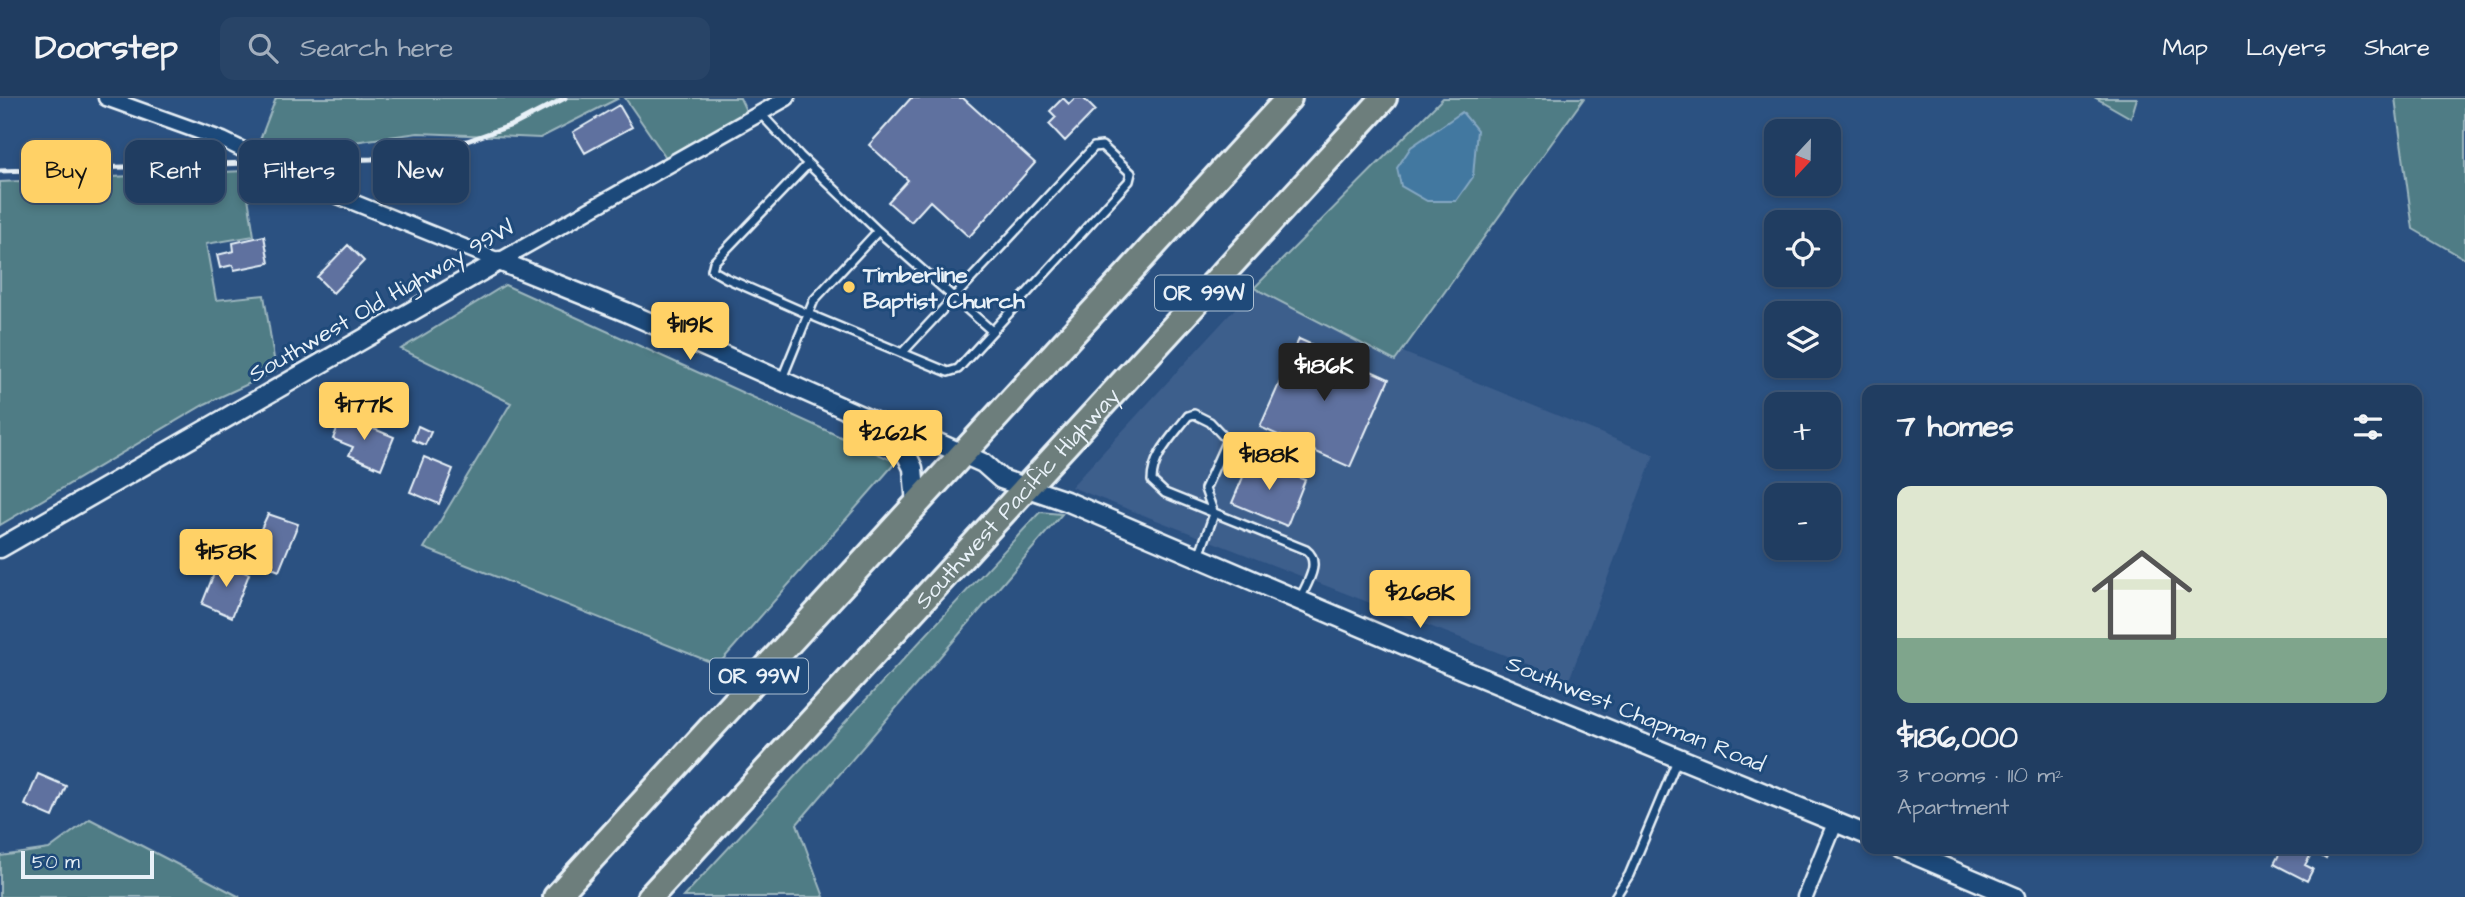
<!DOCTYPE html>
<meta charset="utf-8">
<style>
:root{--surface:#203d61;--page:#284467;--text:#f1f3f6;--muted:#a2aebd;--line:#3d5676;--accent:#ffd166}
body{margin:0;font-family:"Architects Daughter",sans-serif;background:var(--page);color:var(--text);height:100vh;display:flex;flex-direction:column;font-size:26px;white-space:nowrap}
*{box-sizing:border-box;margin:0}
p{font-size:23px;color:var(--muted)}
.icon{flex:none;width:38px;height:38px;fill:none;stroke:currentColor;stroke-width:2;stroke-linecap:round;stroke-linejoin:round}
.map{position:relative;flex:1;overflow:hidden}
.details{position:absolute;left:1862px;top:287px;width:560px;height:469px;display:flex;flex-direction:column;background:var(--surface);border-radius:14px;box-shadow:0 4px 10px #0003,0 0 0 2px var(--line)}
.details>*{flex:none}
.banner{position:absolute;left:21px;top:42px;width:665px;height:63px;display:flex;gap:14px}
.needle{width:46px;rotate:202deg}
.tools{position:absolute;left:1764px;top:21px;display:grid;gap:14px}
.tools a{display:grid;place-items:center;width:77px;height:77px;border-radius:14px;background:var(--surface);box-shadow:0 4px 10px #0003,0 0 0 2px var(--line);font-size:35px}
.scale{position:absolute;left:21px;bottom:18px;width:133px;box-sizing:border-box;padding-left:7px;border:4px solid #e8f1f8;border-top:0;font-size:19px;line-height:24px;white-space:nowrap;color:#e8f1f8;-webkit-text-stroke:5px #1f4a7a;paint-order:stroke}
.price{position:absolute;translate:-50% -60px;padding:0 16px;border-radius:7px;background:var(--accent);color:#111;font-size:23px;line-height:46px;filter:drop-shadow(0 2px 4px #0008)}
.price::after{content:'';position:absolute;left:50%;top:42px;width:21px;height:16px;margin-left:-10px;background:inherit;clip-path:polygon(0 0,100% 0,50% 100%)}
.price.on{background:#222;color:#fff}
ul{padding:0;list-style:none}
li{display:grid;align-content:center;gap:14px;height:371px;padding:0 35px}
li+li{border-top:2px solid var(--line)}
li span{display:grid;place-items:center;height:217px;border-radius:14px;color:#555}
li>.icon{margin-inline-start:auto}
span .icon{width:126px;height:126px;fill:#fffc;stroke-width:1}
li b{font-size:30px}
h2{display:flex;justify-content:space-between;align-items:center;height:84px;padding:0 35px;font-size:30px}
.chip{padding:0 24px;border-radius:14px;background:var(--surface);box-shadow:0 4px 10px #0003,0 0 0 2px var(--line);font-size:24px;line-height:63px}
.chip.on{background:var(--accent);color:#111}
header{display:flex;align-items:center;gap:42px;box-sizing:border-box;height:98px;padding:0 35px;background:var(--surface);border-bottom:2px solid var(--line)}
header strong{font-size:33px}
nav{display:flex;gap:38px;margin-inline-start:auto;font-size:24px}
.search{width:490px;height:63px;background:var(--page);display:flex;align-items:center;gap:18px;box-sizing:border-box;padding:0 24px;border-radius:14px;color:var(--muted);font-size:26px}
.map>svg:first-child{display:block}
</style>
<header>
<strong>Doorstep</strong>
<div class="search"><svg class="icon" aria-label="search" viewBox="0 0 24 24"><circle cx="10" cy="10" r="6"/><path d="M15 15l6 6"/></svg>Search here</div>
<nav><a>Map</a><a>Layers</a><a>Share</a></nav>
</header>
<div class="map">
<svg width="2465" height="799" viewBox="0 0 2465 799">
<rect width="100%" height="100%" fill="#2b5181"/>
<filter id="ink" filterUnits="userSpaceOnUse"><feTurbulence type="fractalNoise" baseFrequency=".0143" numOctaves="2"/><feDisplacementMap in="SourceGraphic" scale="14" xChannelSelector="R" yChannelSelector="G"/><feConvolveMatrix kernelMatrix="1 2 1 2 8 2 1 2 1" color-interpolation-filters="sRGB"/></filter>
<g filter="url(#ink)">
<!-- built -->
<path fill="#3d5e8c" d="M1254 190 1395 262 1400 253 1654 357 1569 582 1071 389Z"/>
<!-- green -->
<path fill="#507c85" stroke="#9cb6be" stroke-width="2" d="M276 0H619L540 40 418 35 325 48 260 42Z
M625 0H740L747 15 667 61Z
M1443 0H1584L1395 263 1254 190Z
M2096 0H2137L2131 20Z
M2395 0H2465V161L2413 131Z
M244 73 254 138 206 146 216 202 264 197 276 273 205 306 0 427V84Z
M505 187 896 364 718 567 424 450 511 305 401 251Z
M1040 414 1062 416 797 726 824 799H683Z
M90 721 240 799H0V758L49 751Z"/>
<!-- water -->
<path fill="#4378a0" stroke="#85a8c3" stroke-width="2" d="M1462 14 1477 32 1473 79 1456 103H1427L1401 88 1397 70 1411 49Z"/>
<!-- building -->
<path fill="#5e719f" stroke="#e8f1f8" stroke-width="2" d="M911 0H963L1035 65 969 139 930 103 911 124 888 104 908 82 869 47Z
M1063 0 1069 6 1075 0H1083L1095 12 1065 43 1049 26 1056 19 1050 13Z
M619 7 632 29 585 55 573 34Z
M264 138 269 165 234 172 233 167 220 170 217 157 234 153 233 145Z
M348 147 364 163 333 195 317 179Z
M1299 241 1389 281 1350 369 1260 329Z
M342 318 394 339 381 371 349 357 353 349 333 341Z
M418 328 431 334 425 347 413 342Z
M424 359 453 371 439 406 410 394Z
M1251 360 1305 382 1287 428 1232 405Z
M268 416 298 426 279 473 245 459 252 441 264 446 268 436 260 433Z
M219 463 249 476 232 519 202 506Z
M38 676 66 688 53 719 25 707Z
M2282 751H2331L2326 761 2313 753 2305 767 2313 771 2307 783 2274 766Z"/>
<g fill="none" stroke-linecap="round" stroke-linejoin="round">
<!-- service casing -->
<g stroke="#e8f1f8" stroke-width="12">
<path id="service" d="M760 15 800 58 878 133 814 202 781 283
M808 66 714 164 712 172 726 180 808 216 948 274 958 271 1129 83 1131 75 1102 48 1094 49 902 255
M878 133 992 233
M1199 458 1214 416 1205 391 1227 342 1210 324 1194 316 1188 318C1173 338 1152 357 1152 383L1165 395 1306 452C1322 464 1307 485 1300 501
M1615 799 1629 777 1678 660"/>
</g>
<!-- minor casing -->
<g stroke="#e8f1f8" stroke-width="19">
<path id="minor" d="M106 0 223 42 338 98 499 163 787 0
M1805 799 1836 723"/>
</g>
<!-- tertiary casing -->
<g stroke="#e8f1f8" stroke-width="23">
<path id="tertiary" d="M895 333 913 370 916 407
M0 450 499 163 626 214 895 333 938 345 983 365 1001 381 1066 403 1463 572 1867 737
M1901 751 2015 799"/>
</g>
<!-- trunk casing -->
<g stroke="#e8f1f8" stroke-width="30">
<g id="trunk">
<path d="M556 799 1289 0"/>
<path id="s1" d="M650 799 1384 0"/>
</g>
</g>
<!-- service -->
<use href="#service" stroke="#1f4a7a" stroke-width="7"/>
<!-- minor -->
<use href="#minor" stroke="#1f4a7a" stroke-width="14"/>
<!-- tertiary -->
<use href="#tertiary" stroke="#1f4a7a" stroke-width="18"/>
<!-- trunk -->
<use href="#trunk" stroke="#6d7e7c" stroke-width="24"/>
<!-- rail -->
<path stroke="#e8f1f8" stroke-width="5" d="M0 73 372 61 467 43 515 26 565 0"/>
</g>
</g>
<!-- markers -->
<circle fill="#ffd166" stroke="#1f4a7a" stroke-width="2.5" cx="849" cy="189" r="7"/>
<g text-anchor="middle" stroke-width="6" stroke-linejoin="round" paint-order="stroke">
<!-- shield labels -->
<g fill="#1f4a7a" stroke="#acbfd2" stroke-width="2">
<rect x="1155" y="177.5" width="98" height="35" rx="5"/>
<rect x="710" y="560.5" width="98" height="35" rx="5"/>
</g>
<g font-size="21" font-weight="bold" fill="#e8f1f8">
<text x="1204" y="202">OR 99W</text>
<text x="759" y="585">OR 99W</text>
</g>
<!-- poi labels -->
<g font-size="23" font-weight="bold" fill="#e8f1f8" stroke="#1f4a7a" text-anchor="start">
<text x="863" y="184">Timberline<tspan x="863" dy="26">Baptist Church</tspan></text>
</g>
<!-- street labels -->
<g font-size="23" fill="#e8f1f8" stroke="#1f4a7a">
<text transform="translate(381 202) rotate(-30)" y="8">Southwest Old Highway 99W</text>
<text dy="8" stroke="none"><textPath href="#s1" startOffset="542">Southwest Pacific Highway</textPath></text>
<text transform="translate(1636 615) rotate(22)" y="8">Southwest Chapman Road</text>
</g>
</g>
</svg>
<div class="tools">
<a><svg class="needle" viewBox="-14 -14 28 28"><path d="M0-13l5 13h-10z" fill="#e53935"/><path d="M0 13l5-13h-10z" fill="#a2aebd"/></svg></a>
<a><svg class="icon" aria-label="locate" viewBox="0 0 24 24"><circle cx="12" cy="12" r="6"/><path d="M12 2v4M12 18v4M2 12h4M18 12h4"/></svg></a>
<a><svg class="icon" aria-label="layers" viewBox="0 0 24 24"><path d="M12 4l9 5-9 5-9-5zM3 14l9 5 9-5"/></svg></a>
<a>+</a>
<a>−</a>
</div>
<div class="scale">50 m</div>
<b class="price" style="left:690px;top:264px">$119K</b>
<b class="price on" style="left:1324px;top:305px">$186K</b>
<b class="price" style="left:364px;top:344px">$177K</b>
<b class="price" style="left:893px;top:372px">$262K</b>
<b class="price" style="left:1269px;top:394px">$188K</b>
<b class="price" style="left:226px;top:491px">$158K</b>
<b class="price" style="left:1420px;top:532px">$268K</b>
<div class="banner">
<a class="chip on">Buy</a>
<a class="chip">Rent</a>
<a class="chip">Filters</a>
<a class="chip">New</a>
</div>
<section class="details">
<h2>7 homes<svg class="icon" aria-label="filters" viewBox="0 0 24 24"><path d="M4 7h16M4 17h16"/><circle cx="9" cy="7" r="2"/><circle cx="15" cy="17" r="2"/></svg></h2>
<ul>
<li><span style="background:linear-gradient(#dfe7d0 70%,#7fa58c 0)"><svg class="icon" aria-label="home" viewBox="0 0 24 24"><path d="M3 11l9-7 9 7M6 9v11h12V9"/></svg></span><div><b>$186,000</b><p>3 rooms · 110 m²</p><p>Apartment</p></div></li>
</ul>
</section>
</div>
